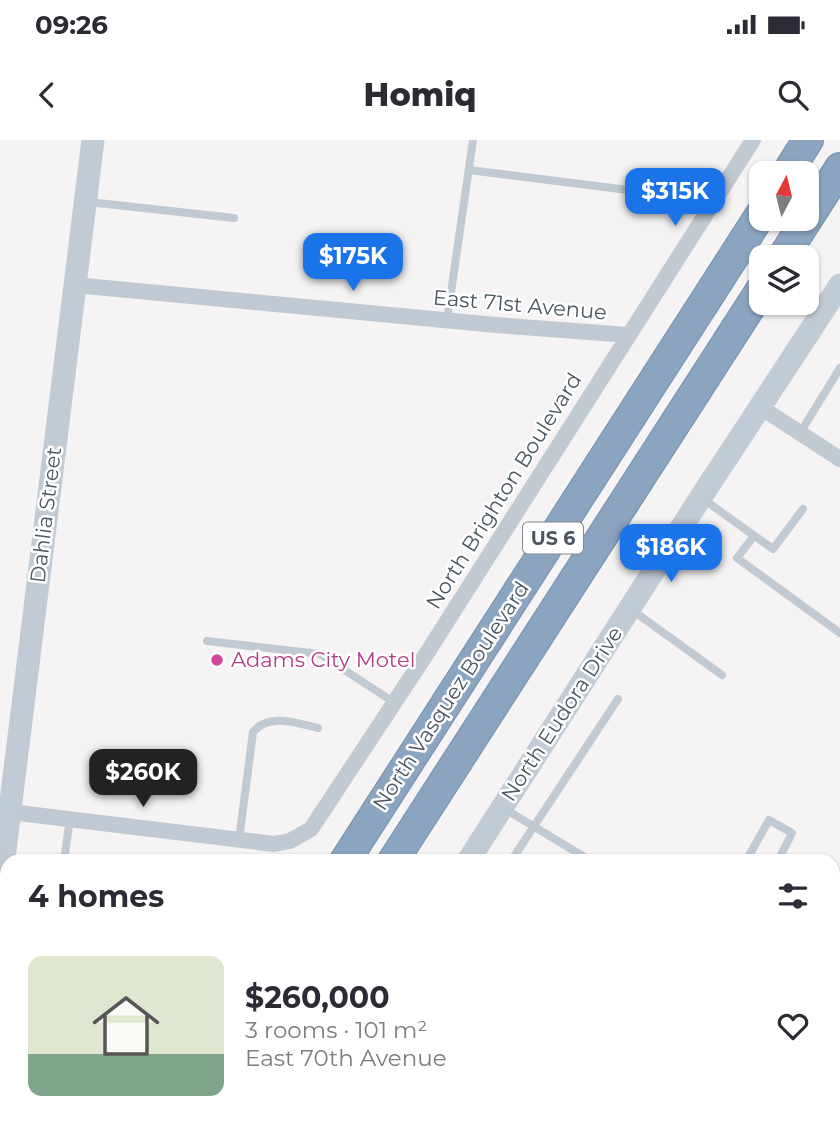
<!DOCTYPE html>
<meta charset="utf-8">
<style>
:root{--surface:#fff;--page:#f7f7f7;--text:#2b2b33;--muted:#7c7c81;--accent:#1a73e8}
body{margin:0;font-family:Montserrat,sans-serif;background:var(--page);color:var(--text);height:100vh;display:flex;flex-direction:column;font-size:26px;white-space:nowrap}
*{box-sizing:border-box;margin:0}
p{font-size:23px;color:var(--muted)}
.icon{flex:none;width:38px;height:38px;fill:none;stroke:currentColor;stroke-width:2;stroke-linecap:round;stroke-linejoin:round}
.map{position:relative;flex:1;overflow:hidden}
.panel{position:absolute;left:0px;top:714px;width:840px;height:273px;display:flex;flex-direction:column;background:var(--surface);border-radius:21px 21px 0 0;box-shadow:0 2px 5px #0004}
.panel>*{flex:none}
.needle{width:46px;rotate:7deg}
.fabs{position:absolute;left:749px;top:21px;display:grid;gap:14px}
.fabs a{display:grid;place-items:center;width:70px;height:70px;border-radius:14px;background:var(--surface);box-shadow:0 2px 5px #0004;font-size:35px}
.price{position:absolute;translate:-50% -60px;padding:0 16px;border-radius:14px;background:var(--accent);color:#fff;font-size:23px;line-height:46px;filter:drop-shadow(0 2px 4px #0008)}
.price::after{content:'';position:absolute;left:50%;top:42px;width:21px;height:16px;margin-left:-10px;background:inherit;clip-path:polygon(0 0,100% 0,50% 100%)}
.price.selected{background:#222;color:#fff}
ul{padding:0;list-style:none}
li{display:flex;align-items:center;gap:21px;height:175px;padding:0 28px}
li span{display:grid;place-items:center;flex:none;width:196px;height:140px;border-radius:14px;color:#555}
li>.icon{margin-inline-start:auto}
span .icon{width:84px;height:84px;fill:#fffc;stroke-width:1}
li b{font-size:30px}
h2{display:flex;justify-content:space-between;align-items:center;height:84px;padding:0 28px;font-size:30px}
.status{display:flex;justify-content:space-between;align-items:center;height:49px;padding:0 35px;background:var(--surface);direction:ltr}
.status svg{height:19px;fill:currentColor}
header{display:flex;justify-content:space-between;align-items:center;height:91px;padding:0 28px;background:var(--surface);font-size:32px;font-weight:800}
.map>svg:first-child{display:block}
</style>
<div class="status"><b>09:26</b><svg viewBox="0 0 49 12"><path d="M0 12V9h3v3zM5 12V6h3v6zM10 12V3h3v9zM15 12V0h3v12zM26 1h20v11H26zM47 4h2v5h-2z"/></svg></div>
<header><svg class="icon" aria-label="back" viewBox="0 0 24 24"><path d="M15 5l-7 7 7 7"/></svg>Homiq<svg class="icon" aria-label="search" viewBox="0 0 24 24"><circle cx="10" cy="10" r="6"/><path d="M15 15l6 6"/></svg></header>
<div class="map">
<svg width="840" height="987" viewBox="0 0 840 987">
<rect width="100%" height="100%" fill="#f5f3f3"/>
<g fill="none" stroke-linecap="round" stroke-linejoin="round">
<!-- highway casing -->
<g stroke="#7690ad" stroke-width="32">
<path id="highway" d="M787 33 808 0
M783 117 840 28
M345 721 761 74
M393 721 761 150
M171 987 176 980
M220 987 225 980"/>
</g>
<!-- lane -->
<path stroke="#c1cad2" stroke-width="8" d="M469 30 636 51
M89 62 234 78
M447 180 473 0
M800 293 840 228
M703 359 773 409 803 369
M754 396 737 418 840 493
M632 470 722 535
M207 501 320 514 395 563
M505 669 591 721
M239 700 253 592C269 573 296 583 318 588
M65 720 77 721
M64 721 70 678
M511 721 618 559
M746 721 769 680 792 693 778 721
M561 980 572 987
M343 987 348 980
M518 987 522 980"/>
<!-- street -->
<path stroke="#c1cad2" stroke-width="16" d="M75 145 496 185 628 195
M760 267 840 319
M2 671 274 704 290 701 311 689 427 513 753 0
M833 782 840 772
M655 987 659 980"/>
<!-- secondary -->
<path stroke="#c1cbd6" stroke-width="23" d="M468 721 701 357 840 145
M0 750 93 0
M296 987 300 980"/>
<!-- highway -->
<use href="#highway" stroke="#8ba5c1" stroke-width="30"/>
</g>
<!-- markers -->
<circle fill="#d1479c" stroke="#fff" stroke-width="2.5" cx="217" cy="520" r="7"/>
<g text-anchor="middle" stroke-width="5" stroke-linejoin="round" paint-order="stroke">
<!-- shield labels -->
<rect fill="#fff" stroke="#808990" stroke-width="2" x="523" y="382.5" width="60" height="31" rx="5"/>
<g font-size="19" font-weight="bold" fill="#4a5661">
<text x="553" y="405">US 6</text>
</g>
<!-- street labels -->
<g font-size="21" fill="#4a5661" stroke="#fff">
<text transform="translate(520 165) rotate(5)" y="7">East 71st Avenue</text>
<text transform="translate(504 351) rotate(-58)" y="7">North Brighton Boulevard</text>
<text transform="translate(46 375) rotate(-83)" y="7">Dahlia Street</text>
<text transform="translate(451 556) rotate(-57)" y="7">North Vasquez Boulevard</text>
<text transform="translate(562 574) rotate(-57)" y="7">North Eudora Drive</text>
</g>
<!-- hotel labels -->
<g font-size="21" fill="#b23c85" stroke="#fff" text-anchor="start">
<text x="231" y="527">Adams City Motel</text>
</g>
</g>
</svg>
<div class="fabs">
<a><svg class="needle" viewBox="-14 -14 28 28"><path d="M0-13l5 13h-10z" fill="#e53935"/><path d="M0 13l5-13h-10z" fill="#7c7c81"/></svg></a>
<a><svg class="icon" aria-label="layers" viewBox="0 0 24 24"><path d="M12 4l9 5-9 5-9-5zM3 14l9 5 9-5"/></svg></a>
</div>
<b class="price" style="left:675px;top:88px">$315K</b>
<b class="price" style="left:353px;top:153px">$175K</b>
<b class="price" style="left:671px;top:444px">$186K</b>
<b class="price selected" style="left:143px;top:669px">$260K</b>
<section class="panel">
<h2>4 homes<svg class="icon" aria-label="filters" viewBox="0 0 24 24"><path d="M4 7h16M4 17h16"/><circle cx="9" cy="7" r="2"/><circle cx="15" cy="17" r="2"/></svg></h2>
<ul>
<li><span style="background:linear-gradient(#dfe7d0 70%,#7fa58c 0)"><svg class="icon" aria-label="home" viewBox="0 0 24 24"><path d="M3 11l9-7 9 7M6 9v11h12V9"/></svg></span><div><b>$260,000</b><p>3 rooms · 101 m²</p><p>East 70th Avenue</p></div><svg class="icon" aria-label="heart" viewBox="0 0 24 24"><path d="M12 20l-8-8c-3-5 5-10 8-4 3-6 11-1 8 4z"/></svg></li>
</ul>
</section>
</div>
